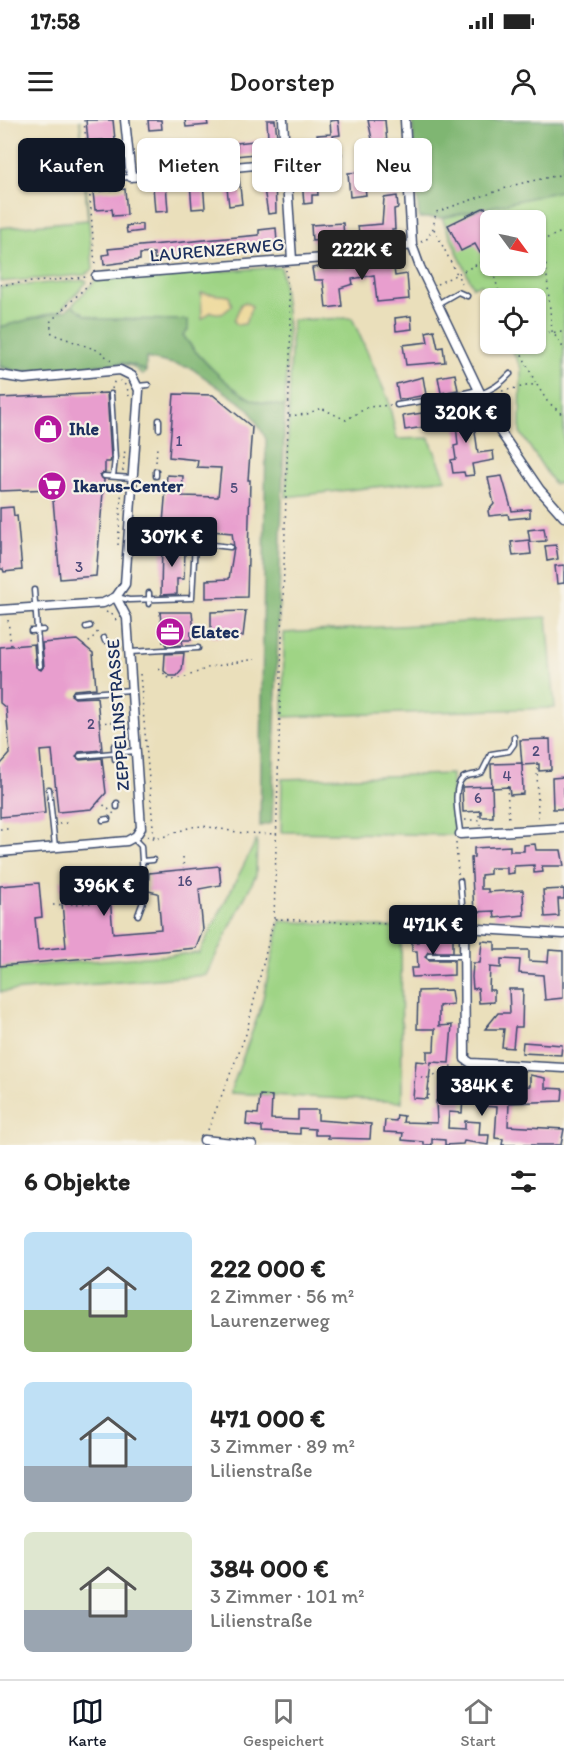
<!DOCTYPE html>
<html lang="de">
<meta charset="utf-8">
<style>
:root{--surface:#fff;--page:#f6f6f6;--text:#222;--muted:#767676;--line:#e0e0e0;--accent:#111827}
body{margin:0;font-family:Itim,sans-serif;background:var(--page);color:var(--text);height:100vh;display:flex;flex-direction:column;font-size:22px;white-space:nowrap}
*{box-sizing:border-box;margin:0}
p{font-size:20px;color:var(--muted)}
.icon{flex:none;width:33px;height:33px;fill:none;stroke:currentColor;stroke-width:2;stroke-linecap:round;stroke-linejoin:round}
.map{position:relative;height:1025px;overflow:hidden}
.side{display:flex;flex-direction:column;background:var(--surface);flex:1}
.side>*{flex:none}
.top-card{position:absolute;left:18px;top:18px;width:528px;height:54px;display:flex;gap:12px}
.needle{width:39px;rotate:123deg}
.controls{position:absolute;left:480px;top:90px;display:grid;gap:12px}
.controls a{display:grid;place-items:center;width:66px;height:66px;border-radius:9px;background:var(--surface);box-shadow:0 2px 4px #0004;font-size:30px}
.price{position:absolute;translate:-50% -51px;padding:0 14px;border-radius:6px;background:var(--accent);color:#fff;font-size:20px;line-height:39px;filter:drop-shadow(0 2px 3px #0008)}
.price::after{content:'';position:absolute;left:50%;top:36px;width:18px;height:14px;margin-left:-9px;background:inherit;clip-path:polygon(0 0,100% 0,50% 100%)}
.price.selected{background:#222;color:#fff}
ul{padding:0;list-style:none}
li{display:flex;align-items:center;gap:18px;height:150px;padding:0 24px}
li span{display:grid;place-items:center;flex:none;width:168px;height:120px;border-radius:9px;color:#555}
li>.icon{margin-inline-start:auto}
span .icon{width:72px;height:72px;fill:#fffc;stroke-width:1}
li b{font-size:26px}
h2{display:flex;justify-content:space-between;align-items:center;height:72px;padding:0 24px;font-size:26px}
.chip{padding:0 21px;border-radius:9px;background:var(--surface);box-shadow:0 2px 4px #0004;font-size:21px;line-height:54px}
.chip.selected{background:var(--accent);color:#fff}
.status{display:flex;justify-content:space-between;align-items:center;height:42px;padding:0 30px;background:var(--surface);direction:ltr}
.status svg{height:16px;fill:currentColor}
header{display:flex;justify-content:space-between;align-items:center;height:78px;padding:0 24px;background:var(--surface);font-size:27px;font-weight:600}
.menu{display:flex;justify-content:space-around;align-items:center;height:84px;border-top:2px solid var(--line);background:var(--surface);font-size:16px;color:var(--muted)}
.menu a{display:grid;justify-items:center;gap:3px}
.menu .selected{color:var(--accent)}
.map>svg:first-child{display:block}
</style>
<div class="status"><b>17:58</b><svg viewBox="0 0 49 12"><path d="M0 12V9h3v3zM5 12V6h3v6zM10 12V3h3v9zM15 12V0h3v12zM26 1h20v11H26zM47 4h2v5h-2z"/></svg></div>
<header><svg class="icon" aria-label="menu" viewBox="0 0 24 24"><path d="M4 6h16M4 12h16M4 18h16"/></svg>Doorstep<svg class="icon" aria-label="person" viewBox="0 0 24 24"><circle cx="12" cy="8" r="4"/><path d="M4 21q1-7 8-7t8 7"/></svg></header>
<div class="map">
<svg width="564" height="1025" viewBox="0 0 564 1025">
<rect width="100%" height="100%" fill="#f7f3e8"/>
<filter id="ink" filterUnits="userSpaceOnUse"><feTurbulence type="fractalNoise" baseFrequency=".0167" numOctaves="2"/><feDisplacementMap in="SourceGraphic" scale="12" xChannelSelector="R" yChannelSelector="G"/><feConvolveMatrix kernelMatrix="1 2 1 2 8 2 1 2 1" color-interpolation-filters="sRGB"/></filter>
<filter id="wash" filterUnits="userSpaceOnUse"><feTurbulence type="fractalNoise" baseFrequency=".008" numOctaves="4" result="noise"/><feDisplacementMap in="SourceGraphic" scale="24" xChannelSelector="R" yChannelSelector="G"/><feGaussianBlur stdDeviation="1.35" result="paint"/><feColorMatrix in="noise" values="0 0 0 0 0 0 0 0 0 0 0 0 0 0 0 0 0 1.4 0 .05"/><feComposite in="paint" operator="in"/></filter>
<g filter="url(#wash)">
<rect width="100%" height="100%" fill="#eadfbb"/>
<!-- green -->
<path fill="#9fd485" stroke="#5d8272" stroke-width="1.5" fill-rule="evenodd" d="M80 0 93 149 85 155 0 162V108L88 100Z
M564 70V362L554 364 520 312 521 248 509 224H536V178H490V184L481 164 473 167 442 98ZM490 100H536V146H490Z
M281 147 288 209 285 287C276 284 258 283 253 280 230 269 197 236 183 215L188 200 101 199 86 195 72 185 96 160Z
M86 160 87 162 60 191 0 207V167Z
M352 198 388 279 397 319 429 318 446 359 286 377 292 200Z
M123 243 134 245 146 252 143 255 132 246 121 244 19 253 0 248V246L17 251Z
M547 497 555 588 283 597 284 513Z
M452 654 454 715 281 712 282 659Z
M257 719 256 755 206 855 0 872V848L199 833Z
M280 801 401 808 402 982 230 973 261 887Z"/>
<!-- forest -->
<path fill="#7fb672" stroke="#4d7268" stroke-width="1.5" d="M412 0H564V70L442 98H419Z
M72 185 86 195 101 199 188 200V210L183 215C197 236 230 269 253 280 259 283 276 284 285 287L272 703 260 706 266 319 249 289 191 248 146 238V252L134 245 123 243 17 251 0 246V207L66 190Z"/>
<!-- sand -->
<path fill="#eeda9e" stroke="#84847e" stroke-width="1.5" d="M201 173 229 176 232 186 222 194 211 192 202 199Z
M245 182 252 186 245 204 237 205 234 201 241 184Z"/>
<g id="blocks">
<!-- building -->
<path fill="#e89ece" d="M86 0H113L118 49 106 50 103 20 88 21Z
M148 0H161L162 9 149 10Z
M185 0H207L208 5 186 7Z
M267 0H275L278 23 273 24 274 30 265 31V33L153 44V41L145 42 143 28H152V30L221 24 222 29 237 27V23L264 20 268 18Z
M338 0 340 15 333 16 334 26 318 28 317 15 331 14 330 1Z
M368 0H385L387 23 373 24Z
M334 40 335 49 316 51 318 75H312V83L304 84 301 48H299L298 43Z
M363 52 366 75 350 77 348 53Z
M275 55 276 93 268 94 262 56Z
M239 58 242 84 229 86 226 59Z
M203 61 205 88 192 89 190 62Z
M166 64 168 91 155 92 153 66Z
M125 69 127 95 113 96 112 89 95 90 93 72Z
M397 76 398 88 394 89 395 110H392V114L360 120 358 106 382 104 384 78Z
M485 87 490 98V128L480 133 475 124 461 131 448 105Z
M343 103 344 118 312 121 311 105Z
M142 104V111L127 113 126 106Z
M276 108 277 123 250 126V131L154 139V133L140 134V140L104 145 103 135 109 134 108 129 259 115V110Z
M393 139 395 156 407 154 409 179 377 182 374 155 352 159 353 164 340 168 342 186 326 188 323 160H314L312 148 338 143V148Z
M411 196 412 209 396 211 395 198Z
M434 210 438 228 443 227 445 242 406 245 403 225 428 222 426 212Z
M455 254 458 270 441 273 438 257Z
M423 257 426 275 399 280 396 264Z
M107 273 111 339 110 342H105V352L100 355 104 360 96 456 60 459 52 369 0 371V278Z
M174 274 213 275 252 307 248 360H250L247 477 206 478V460L229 459 234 427 232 413 179 408 178 417 162 415 167 355 183 356 182 376 218 377 221 348 197 347 198 340 169 337Z
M466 285 469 305 474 304 478 333 493 331 494 340 472 344 474 355 465 356 464 352 453 353 451 340 456 339 454 326 458 325 456 304H453L450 288Z
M422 293 424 307 405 310 403 296Z
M502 356 512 391 530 389V397L509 399 508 394 489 396 488 391 494 384 488 358Z
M13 387 14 396 17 395 22 450 4 452 3 449H0V388Z
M544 408 546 421 530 422 528 410Z
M529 420 531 434 513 436 511 422Z
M162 423 178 425V430H185L184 459H177V474L161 475Z
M556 425 558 439 547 441 545 426Z
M564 445V463L557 464 555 446Z
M246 491 243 516 211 517V492Z
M160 492H192L194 512H191V520H182L183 525 166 526V521L163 522Z
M77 520 93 533 96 568 74 570 71 575 75 578 97 577 102 630 79 632 76 637 80 640 102 638 106 673 92 689 58 692 52 630 40 631 45 693 0 697V645L10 634 6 588 0 583V527L34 524 36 547 41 550 44 546 42 523Z
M184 533 182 550 177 556H170L164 551 165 534Z
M550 619 551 650 539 651V644L522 645 520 620Z
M522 643 523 674 510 675 509 667 492 668 491 644Z
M564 657V689H553L552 658Z
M492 666 493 697H481V691L463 692 462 667Z
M535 724 536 730H561L564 746H542L543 752 534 753V745L514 746V753L507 754V748H490V754L481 755V769H488V772L523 770 524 795 495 798 494 791 474 792 471 738 474 737V728L510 726V731H524V725Z
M219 746 221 765 199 769 203 810 196 828 0 846V766L39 763 42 797 35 798 38 830 66 827 60 761 130 755V759L139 758 140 772H131L129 776 110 777 113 813 161 809 158 773 148 771 149 753Z
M564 769V779H558L559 796 545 797 543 770Z
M418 814 453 817V832H428L425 837 429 840H454V855L412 857 411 848H418L417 831H412V822H418Z
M482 821 495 822V830H529V841L548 842 549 830 563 831V878L545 880 543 855 519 853 520 840 501 839V848L490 847 489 870H494V882L479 883 478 868 473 869 472 857 473 843H480Z
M509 869H523L522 907H515L513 928 502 927 504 909H485L498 893H510Z
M451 870 453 884 439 886V906L452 905 449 943 431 942 427 979 413 978 416 941 427 942V931H434L435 909H417L418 871Z
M523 922 562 925 561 935 522 933Z
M530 955 545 958V968L563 969 562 981 509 983 508 1006 564 1009 561 1025H502L503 1019 495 1018 497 987 482 986 483 978 463 977 462 993 449 992 448 1008 465 1009V1001L480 1002 479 1015H489L488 1025 464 1021 463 1024 445 1025V1020L432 1019V1025H424V1022L402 1020 403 1013 384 1012 385 1000 396 1001 397 995 404 996 403 1002 437 1003 436 981H441L442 960 491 966 490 976 507 978V973H519V967L530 966Z
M260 975 272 976 271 999 298 1000V990H318V1000L371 1004 370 1019 328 1018V1015H315V1009L300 1008V1014L262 1012V1007L246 1005 247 993 258 994Z"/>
</g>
</g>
<g filter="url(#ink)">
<use href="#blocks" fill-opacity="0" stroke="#3a496c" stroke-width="1.5"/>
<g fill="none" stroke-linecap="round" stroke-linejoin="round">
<!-- service casing -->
<g stroke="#3a496c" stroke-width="7">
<path id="service" d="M286 40 339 34
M94 60 130 57
M439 183 458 172 467 176
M138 266 148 265
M111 274 115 339 113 356
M442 278 478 270
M397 285 423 281 428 285C458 280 489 278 510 254
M159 309V300
M104 356 132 358
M156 356V351
M128 415 230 427
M150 422 152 410
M34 470 40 546
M149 473V484
M117 477 129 480 192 478 195 422
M86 507 90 506
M31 511 43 510
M104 518 105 521
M130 532 198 528
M75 574 131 570
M114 626 115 639
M80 636 136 631
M49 669 55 727
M117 687V683
M103 700 108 699
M460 712C459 699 451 668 463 658 468 654 476 656 482 652L491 634 509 631 514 624V617
M134 719 141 726 142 741 153 740
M460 761 464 807
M138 795 144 779 142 741
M429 836H463"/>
</g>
<!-- minor casing -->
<g stroke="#3a496c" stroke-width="11">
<path id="minor" d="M125 0 131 57 286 42
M283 0 292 140
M405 0 412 125 420 147 495 304 540 370 564 397
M96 156 324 138 412 125
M0 255 24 259 120 250 132 256 139 270 125 464 116 477 103 483 0 490
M460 714 564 708
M0 732 127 721 136 716 141 708 127 498 116 477
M564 814 464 808 465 939 471 943 564 948
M204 1020 252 1025"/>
</g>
<!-- path -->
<path stroke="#3a496c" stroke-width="1.5" stroke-dasharray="1.5 4.5" stroke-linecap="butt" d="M84 0 89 56
M89 64 95 146
M434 109 463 166
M421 122 428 118 433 108 436 92 518 64 564 54
M538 122 546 146 552 211 564 229
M536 123 564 111
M489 139 490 144
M491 146 501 178
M90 163 50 202 52 214 100 231 113 243
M437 164 490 138
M0 165 87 157
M536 213 564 212
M120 260 127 267 129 276
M537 265 547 281 564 296
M112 269 115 259
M502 271 536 264 517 224
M289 296 307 294 321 288 346 300 368 287 392 285
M156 342 157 327
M123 351 125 328
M118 425 122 364
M106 492 113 495 117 502
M8 500 11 526
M85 527 100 509
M159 549 170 559 183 558 210 547 255 539
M140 554 154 718
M109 577 110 588
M99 603 112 602
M537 642 538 702
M507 666 509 701
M99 681 114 694
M479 689V699
M465 700H479L480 705
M59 704 67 703
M0 709H8
M147 716 157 719 191 707 203 706 243 713 277 714
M456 723 458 754
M183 737 184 752
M53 785 91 783
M275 799 456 807
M415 956 428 958
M429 976V958L453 945
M208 1010 246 914 274 799 291 199 286 150"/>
<!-- service -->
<use href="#service" stroke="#fff" stroke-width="4"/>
<!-- minor -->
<use href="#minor" stroke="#fff" stroke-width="8"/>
</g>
</g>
<!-- icons -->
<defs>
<g id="shop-disc" transform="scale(1.5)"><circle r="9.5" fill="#b5179e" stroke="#f7f3e8"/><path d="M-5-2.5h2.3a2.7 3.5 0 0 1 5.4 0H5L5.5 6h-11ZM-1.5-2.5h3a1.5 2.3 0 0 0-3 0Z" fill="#fff"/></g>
<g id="supermarket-disc" transform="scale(1.5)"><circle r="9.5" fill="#b5179e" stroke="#f7f3e8"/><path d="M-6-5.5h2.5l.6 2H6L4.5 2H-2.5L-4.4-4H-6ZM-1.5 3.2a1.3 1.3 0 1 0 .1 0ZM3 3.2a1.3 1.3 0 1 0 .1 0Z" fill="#fff"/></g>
<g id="office-disc" transform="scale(1.5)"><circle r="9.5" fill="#b5179e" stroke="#f7f3e8"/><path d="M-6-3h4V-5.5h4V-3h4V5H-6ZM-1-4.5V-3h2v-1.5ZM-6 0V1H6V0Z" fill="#fff"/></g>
</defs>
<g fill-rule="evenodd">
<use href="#shop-disc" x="48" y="309"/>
<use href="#supermarket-disc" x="52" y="366"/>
<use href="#office-disc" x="170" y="512"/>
</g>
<g text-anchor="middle" stroke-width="4.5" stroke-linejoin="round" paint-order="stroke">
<!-- number labels -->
<g font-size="15" fill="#4e4b7a">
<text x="179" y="326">1</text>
<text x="234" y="373">5</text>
<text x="79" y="452">3</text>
<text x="91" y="609">2</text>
<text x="536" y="636">2</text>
<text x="507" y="661">4</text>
<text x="478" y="683">6</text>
<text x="185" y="766">16</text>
</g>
<!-- street labels -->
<g font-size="18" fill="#1b2f5e" stroke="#f7f3e8">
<text transform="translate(217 130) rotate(-5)" y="6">LAURENZERWEG</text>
<text transform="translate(118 595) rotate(-94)" y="6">ZEPPELINSTRASSE</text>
</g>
<!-- poi labels -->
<g font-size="18" font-weight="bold" fill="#1b2f5e" stroke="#f7f3e8" text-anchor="start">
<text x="69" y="315">Ihle</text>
<text x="73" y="372">Ikarus-Center</text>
<text x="191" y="518">Elatec</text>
</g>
</g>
</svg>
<div class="controls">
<a><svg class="needle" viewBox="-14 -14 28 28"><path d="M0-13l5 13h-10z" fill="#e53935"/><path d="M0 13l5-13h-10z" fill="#767676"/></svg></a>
<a><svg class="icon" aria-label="locate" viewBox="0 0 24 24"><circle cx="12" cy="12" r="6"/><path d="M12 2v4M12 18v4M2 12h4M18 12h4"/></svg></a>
</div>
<b class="price selected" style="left:362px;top:161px">222K €</b>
<b class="price" style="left:466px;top:324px">320K €</b>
<b class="price" style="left:172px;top:448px">307K €</b>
<b class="price" style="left:104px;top:797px">396K €</b>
<b class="price" style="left:433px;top:836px">471K €</b>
<b class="price" style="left:482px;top:997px">384K €</b>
<div class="top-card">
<a class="chip selected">Kaufen</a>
<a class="chip">Mieten</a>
<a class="chip">Filter</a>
<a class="chip">Neu</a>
</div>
</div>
<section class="side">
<h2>6 Objekte<svg class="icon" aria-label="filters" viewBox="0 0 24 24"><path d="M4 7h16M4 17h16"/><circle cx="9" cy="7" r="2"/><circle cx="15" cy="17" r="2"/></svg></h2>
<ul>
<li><span style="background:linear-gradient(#bfe0f5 65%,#8fb573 0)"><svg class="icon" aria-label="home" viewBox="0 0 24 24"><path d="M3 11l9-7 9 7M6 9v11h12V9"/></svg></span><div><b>222 000 €</b><p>2 Zimmer · 56 m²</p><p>Laurenzerweg</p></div></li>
<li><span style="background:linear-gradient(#bfe0f5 70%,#9aa5b1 0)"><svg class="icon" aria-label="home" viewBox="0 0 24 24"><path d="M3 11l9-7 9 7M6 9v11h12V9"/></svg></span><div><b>471 000 €</b><p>3 Zimmer · 89 m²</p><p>Lilienstraße</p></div></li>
<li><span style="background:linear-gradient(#dfe7d0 65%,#9aa5b1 0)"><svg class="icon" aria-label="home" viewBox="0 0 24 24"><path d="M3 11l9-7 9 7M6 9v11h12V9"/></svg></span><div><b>384 000 €</b><p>3 Zimmer · 101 m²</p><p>Lilienstraße</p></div></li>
</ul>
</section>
<nav class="menu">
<a class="selected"><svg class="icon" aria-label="map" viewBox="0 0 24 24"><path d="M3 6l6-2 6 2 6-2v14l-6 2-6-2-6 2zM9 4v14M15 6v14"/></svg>Karte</a>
<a><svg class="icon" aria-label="saved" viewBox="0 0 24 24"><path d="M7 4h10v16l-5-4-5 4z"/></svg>Gespeichert</a>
<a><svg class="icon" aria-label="home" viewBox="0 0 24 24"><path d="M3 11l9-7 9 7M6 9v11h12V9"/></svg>Start</a>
</nav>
